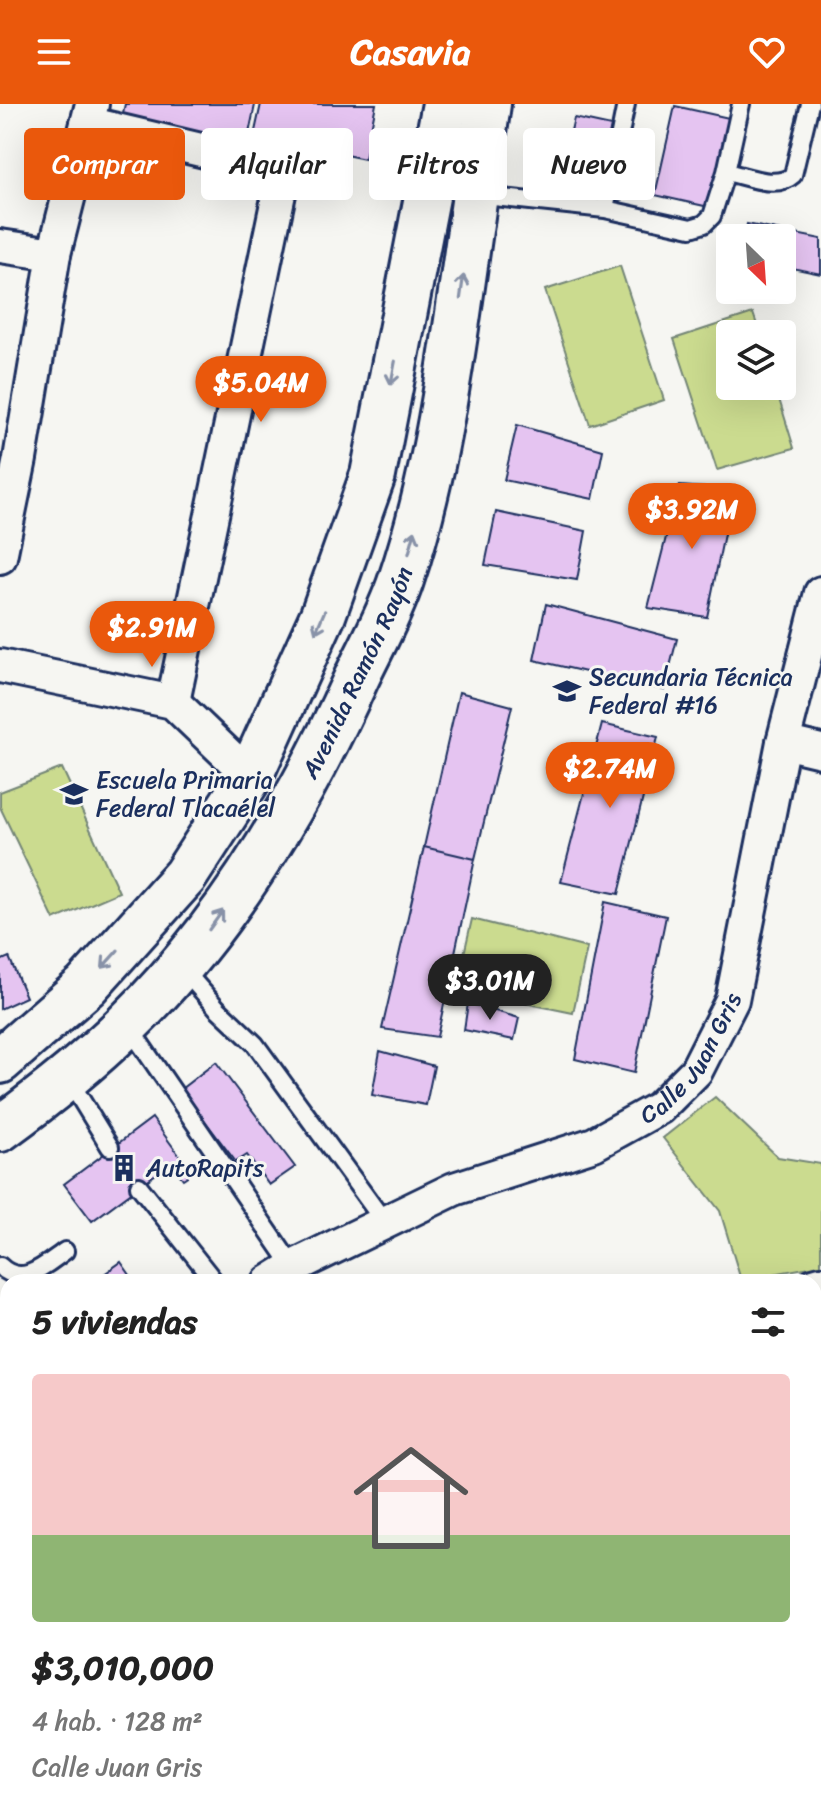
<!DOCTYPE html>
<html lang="es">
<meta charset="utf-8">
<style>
:root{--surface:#fff;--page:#f2f2f2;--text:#222;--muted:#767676;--line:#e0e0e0;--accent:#ea580c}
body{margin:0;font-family:Sriracha,sans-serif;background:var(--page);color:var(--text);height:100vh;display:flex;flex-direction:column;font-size:30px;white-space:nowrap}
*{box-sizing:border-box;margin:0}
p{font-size:26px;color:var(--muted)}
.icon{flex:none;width:44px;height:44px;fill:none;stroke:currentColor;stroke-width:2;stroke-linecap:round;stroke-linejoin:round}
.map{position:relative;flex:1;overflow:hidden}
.side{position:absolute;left:0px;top:1170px;width:822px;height:536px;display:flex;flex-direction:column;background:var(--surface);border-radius:24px 24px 0 0;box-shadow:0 8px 32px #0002}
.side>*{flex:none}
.top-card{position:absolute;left:24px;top:24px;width:774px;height:72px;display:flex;gap:16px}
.needle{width:52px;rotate:155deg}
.controls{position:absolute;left:716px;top:120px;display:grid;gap:16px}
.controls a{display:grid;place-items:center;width:80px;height:80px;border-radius:8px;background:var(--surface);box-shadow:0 8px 32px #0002;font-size:40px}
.price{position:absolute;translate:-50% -68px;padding:0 18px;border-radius:28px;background:var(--accent);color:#fff;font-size:26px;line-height:52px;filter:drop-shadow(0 2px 4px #0008)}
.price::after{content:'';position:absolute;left:50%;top:48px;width:24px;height:18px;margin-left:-12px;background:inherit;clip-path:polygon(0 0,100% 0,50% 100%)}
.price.selected{background:#222;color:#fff}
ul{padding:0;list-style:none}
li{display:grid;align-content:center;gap:16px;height:424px;padding:0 32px}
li+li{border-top:2px solid var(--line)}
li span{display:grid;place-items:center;height:248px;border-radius:8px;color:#555}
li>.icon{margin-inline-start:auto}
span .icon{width:144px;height:144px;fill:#fffc;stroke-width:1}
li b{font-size:34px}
h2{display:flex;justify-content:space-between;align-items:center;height:96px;padding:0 32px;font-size:34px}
.chip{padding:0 28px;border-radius:8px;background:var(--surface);box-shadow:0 8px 32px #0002;font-size:28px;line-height:72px}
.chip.selected{background:var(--accent);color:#fff}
header{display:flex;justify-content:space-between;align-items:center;height:104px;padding:0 32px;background:var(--accent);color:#fff;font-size:36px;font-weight:700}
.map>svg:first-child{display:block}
</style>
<header><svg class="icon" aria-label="menu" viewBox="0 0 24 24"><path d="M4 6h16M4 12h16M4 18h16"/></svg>Casavia<svg class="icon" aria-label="heart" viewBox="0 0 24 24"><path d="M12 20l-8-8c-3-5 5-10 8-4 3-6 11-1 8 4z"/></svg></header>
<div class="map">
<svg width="821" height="1706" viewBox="0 0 821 1706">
<rect width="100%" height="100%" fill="#f6f6f2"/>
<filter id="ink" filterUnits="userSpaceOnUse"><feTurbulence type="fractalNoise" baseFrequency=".0125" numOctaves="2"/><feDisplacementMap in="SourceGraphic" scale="16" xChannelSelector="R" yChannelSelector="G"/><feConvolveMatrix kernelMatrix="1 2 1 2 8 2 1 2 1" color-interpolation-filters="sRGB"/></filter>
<g filter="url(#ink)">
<!-- green -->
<path fill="#cbdb8f" stroke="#738576" stroke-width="2" d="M620 162 664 296 590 321 545 186Z
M753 209 760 230H730V282H775L794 344 717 366 674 235Z
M62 664 119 788 54 816 0 703V688Z
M472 815 587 844 573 909 456 885Z
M715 993 778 1053 821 1060V1161L741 1176 720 1107 663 1034Z
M0 1205 8 1217V1333L0 1337Z
M821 1205V1341L814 1315V1207Z"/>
<!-- building -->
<path fill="#e5c4f1" stroke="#1b2f5e" stroke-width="2" d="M125 0H252L255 1 247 39 122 13Z
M261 0H376L365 55 254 32Z
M675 2 729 14 709 103 655 91Z
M574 14 611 22 597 86 559 78Z
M747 120 821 135V170L782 162V134H744Z
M517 321 603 346 593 395 504 376Z
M679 382 733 386 707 513 648 504Z
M496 408 586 427 577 476 485 461Z
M546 500 677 535 664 586 534 556Z
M459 588 512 602 475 755 424 743Z
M602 620 658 633 619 790 561 778Z
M424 743 475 755 437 933 382 925Z
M605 798 666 812 634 969 575 955Z
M9 853 26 893 0 905V857Z
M468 899 519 914 514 936 464 926Z
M380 947 434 962 426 1001 372 991Z
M216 958 295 1063 269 1081 247 1051 236 1058 181 985Z
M152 1014 192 1069 183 1075 171 1059 92 1117 64 1080Z
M121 1158 135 1178H93Z"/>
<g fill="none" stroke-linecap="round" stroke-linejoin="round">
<!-- lane casing -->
<g stroke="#1b2f5e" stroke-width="22">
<path id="lane" d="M726 68C746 72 777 86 793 71L810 0
M429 82 475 91 605 105 691 124 704 120 712 112 726 68 741 0
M605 105 626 0
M182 864 217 904 255 940 385 1119
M127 920 293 1163
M69 976 110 1043
M139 1082 215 1178
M0 1162C22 1184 45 1161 65 1147"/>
</g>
<!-- street casing -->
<g stroke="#1b2f5e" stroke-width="38">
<g id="street">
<path d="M87 19 268 62 278 71 281 80 173 598"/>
<path d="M0 142 54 150"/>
<path d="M0 453 20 355 54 150 92 0"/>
<path d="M0 562 173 598 250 672"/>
<path d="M783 638 821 647"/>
<path id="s1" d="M269 1178 293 1163 454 1085 594 1040 659 1004 696 967 732 896 783 638 821 489"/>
<path d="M814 1181 821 1179"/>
<path d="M0 1371 8 1365"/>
<path d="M814 1389 821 1387"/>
<path d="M0 1410 8 1418"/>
<path d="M814 1590 821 1587"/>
<path d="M269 1698 276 1706"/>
<path d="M565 1706 580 1698"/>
</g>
</g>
<!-- secondary casing -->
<g stroke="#1b2f5e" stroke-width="50">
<g id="secondary">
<path d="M0 957 86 882 185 772 250 672 323 511 373 371 445 0"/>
<path id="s2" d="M0 1025C44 993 87 959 126 921 226 824 299 701 356 575 371 543 390 510 401 476 430 390 445 299 458 210 468 140 478 70 488 0"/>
</g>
</g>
<!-- lane -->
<use href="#lane" stroke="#f6f6f2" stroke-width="16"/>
<!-- street -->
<use href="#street" stroke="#f6f6f2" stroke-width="32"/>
<!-- secondary -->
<use href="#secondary" stroke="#f6f6f2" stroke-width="44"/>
</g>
<!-- one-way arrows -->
<defs><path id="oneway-shaft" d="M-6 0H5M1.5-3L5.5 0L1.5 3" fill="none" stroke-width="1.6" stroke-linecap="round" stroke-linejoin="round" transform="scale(2)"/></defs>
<g stroke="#8892a8">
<use href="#oneway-shaft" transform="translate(462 183) rotate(-82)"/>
<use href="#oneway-shaft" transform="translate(393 269) rotate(101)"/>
<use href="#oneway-shaft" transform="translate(412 438) rotate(-75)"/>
<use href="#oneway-shaft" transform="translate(320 518) rotate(113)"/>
<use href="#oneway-shaft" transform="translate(216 816) rotate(-54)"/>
<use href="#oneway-shaft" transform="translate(110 855) rotate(132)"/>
</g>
</g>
<!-- icons -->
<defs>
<g id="school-bare" transform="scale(2.16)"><path d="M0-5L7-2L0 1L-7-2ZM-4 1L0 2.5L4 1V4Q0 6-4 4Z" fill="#1b2f5e" stroke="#f6f6f2" stroke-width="2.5" paint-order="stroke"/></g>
<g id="building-bare" transform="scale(2.16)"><path d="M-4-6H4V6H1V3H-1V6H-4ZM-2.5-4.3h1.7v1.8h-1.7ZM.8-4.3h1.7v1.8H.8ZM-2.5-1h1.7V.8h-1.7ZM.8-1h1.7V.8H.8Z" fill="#1b2f5e" stroke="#f6f6f2" stroke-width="2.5" paint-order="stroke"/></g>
</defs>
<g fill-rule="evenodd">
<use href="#school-bare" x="567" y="587"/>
<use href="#school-bare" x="74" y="690"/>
<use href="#building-bare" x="124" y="1064"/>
</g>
<g text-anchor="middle" stroke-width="6" stroke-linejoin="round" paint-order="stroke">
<!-- street labels -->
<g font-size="24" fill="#1b2f5e" stroke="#f6f6f2">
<text dy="8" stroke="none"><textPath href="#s2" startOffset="588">Avenida Ramón Rayón</textPath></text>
<text dy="8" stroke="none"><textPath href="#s1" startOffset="488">Calle Juan Gris</textPath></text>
</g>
<!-- poi labels -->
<g font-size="24" fill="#1b2f5e" stroke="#f6f6f2" text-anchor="start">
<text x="589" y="581">Secundaria Técnica<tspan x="589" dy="28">Federal #16</tspan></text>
<text x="96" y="684">Escuela Primaria<tspan x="96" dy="28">Federal Tlacaélel</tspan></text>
<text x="146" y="1072">AutoRapits</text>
</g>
</g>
</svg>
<div class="controls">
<a><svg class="needle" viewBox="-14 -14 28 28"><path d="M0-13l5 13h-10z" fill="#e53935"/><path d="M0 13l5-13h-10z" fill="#767676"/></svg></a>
<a><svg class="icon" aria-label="layers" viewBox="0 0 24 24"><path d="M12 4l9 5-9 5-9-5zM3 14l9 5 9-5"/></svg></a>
</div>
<b class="price" style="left:261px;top:320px">$5.04M</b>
<b class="price" style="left:692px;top:447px">$3.92M</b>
<b class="price" style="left:152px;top:565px">$2.91M</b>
<b class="price" style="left:610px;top:706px">$2.74M</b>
<b class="price selected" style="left:490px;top:918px">$3.01M</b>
<div class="top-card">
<a class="chip selected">Comprar</a>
<a class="chip">Alquilar</a>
<a class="chip">Filtros</a>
<a class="chip">Nuevo</a>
</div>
<section class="side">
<h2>5 viviendas<svg class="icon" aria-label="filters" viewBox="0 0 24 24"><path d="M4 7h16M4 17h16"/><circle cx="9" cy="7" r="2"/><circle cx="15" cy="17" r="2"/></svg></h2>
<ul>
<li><span style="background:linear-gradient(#f6c9c9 65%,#8fb573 0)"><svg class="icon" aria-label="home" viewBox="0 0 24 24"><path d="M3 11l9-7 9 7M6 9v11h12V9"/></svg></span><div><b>$3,010,000</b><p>4 hab. · 128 m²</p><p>Calle Juan Gris</p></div></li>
</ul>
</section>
</div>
